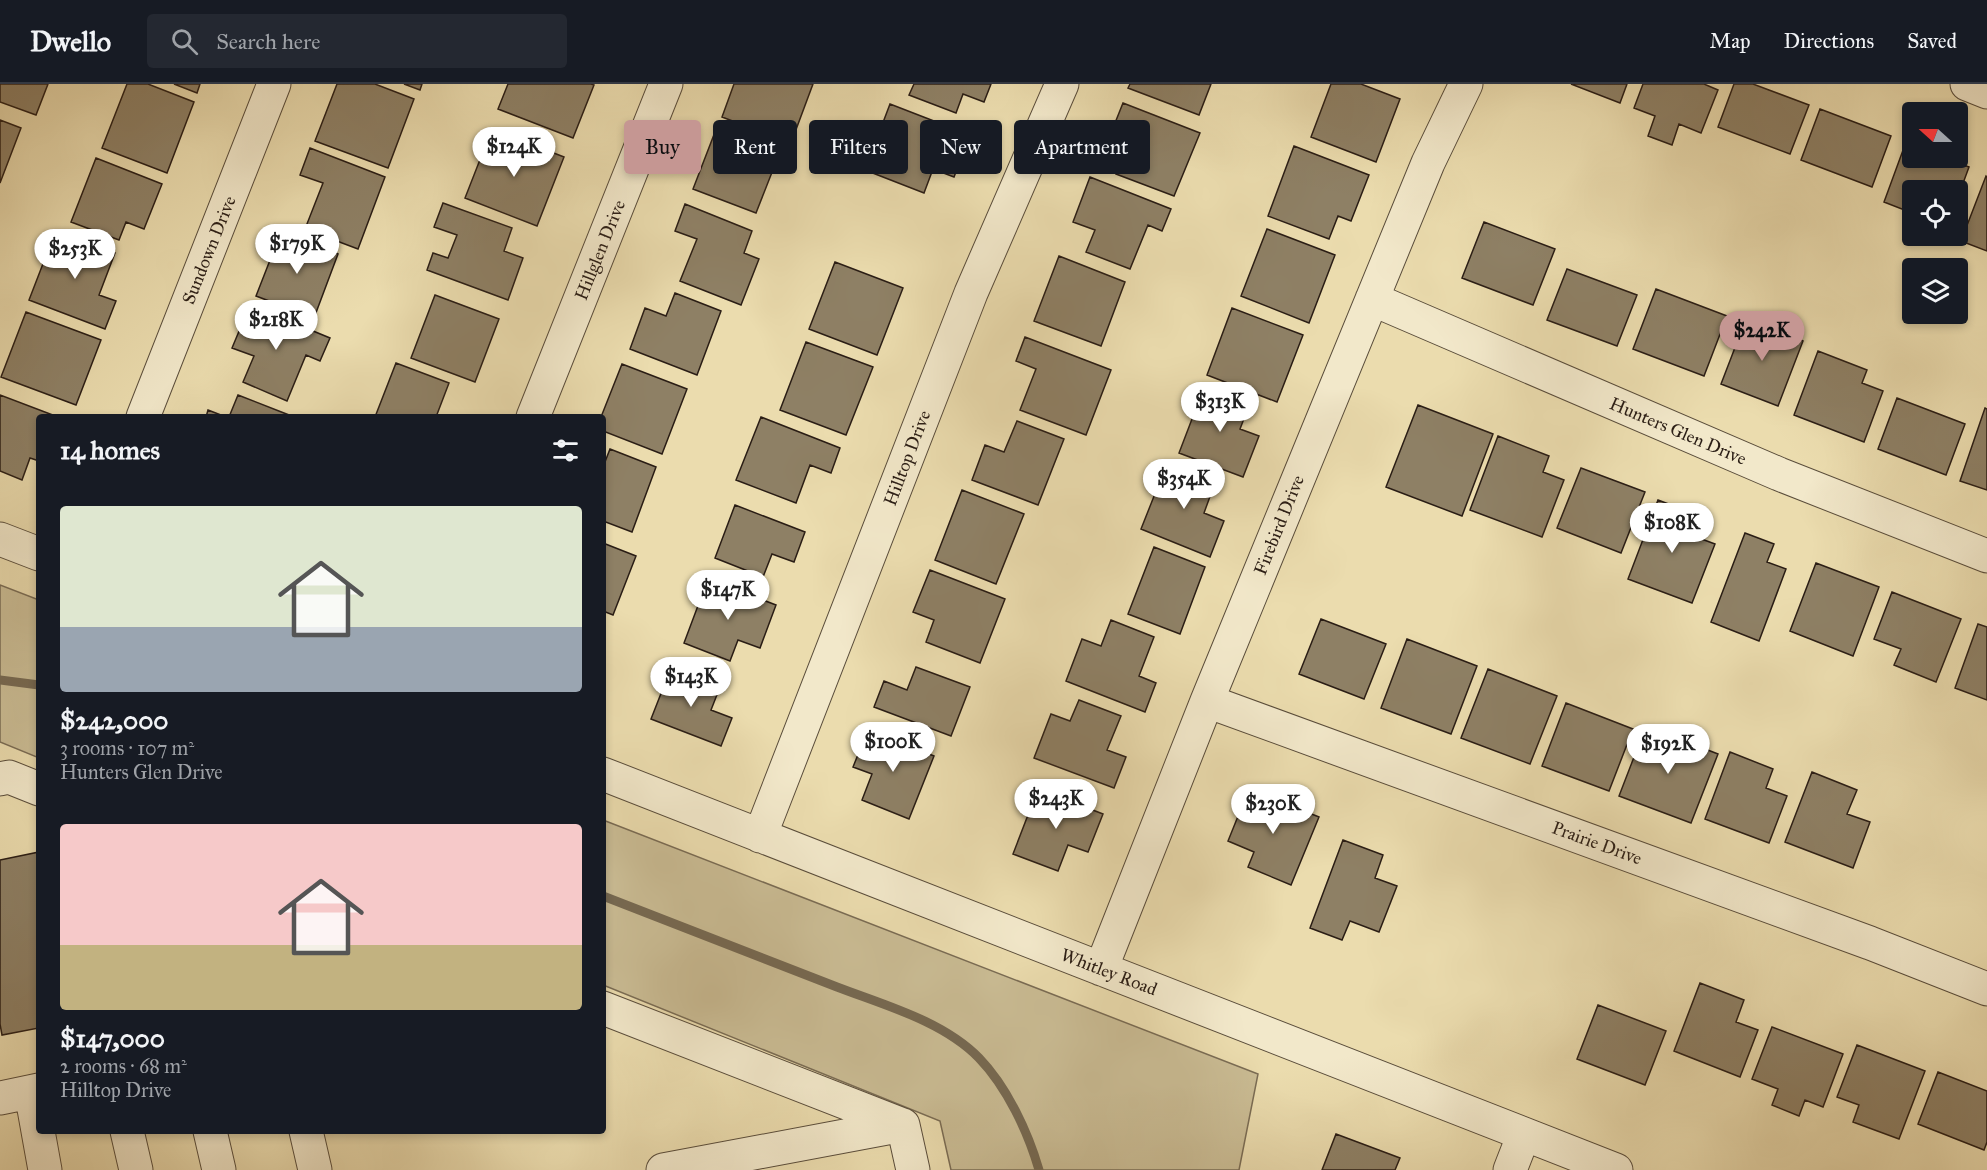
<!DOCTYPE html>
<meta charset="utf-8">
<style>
:root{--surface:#171b24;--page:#242831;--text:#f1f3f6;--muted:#9ea1a6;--line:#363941;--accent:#c59692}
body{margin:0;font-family:"IM FELL Great Primer",serif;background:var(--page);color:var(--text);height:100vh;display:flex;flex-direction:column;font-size:22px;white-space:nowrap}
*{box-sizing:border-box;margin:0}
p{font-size:20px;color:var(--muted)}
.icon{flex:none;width:33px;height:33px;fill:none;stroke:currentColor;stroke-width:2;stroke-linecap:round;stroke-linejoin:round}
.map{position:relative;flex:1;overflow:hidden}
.panel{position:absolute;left:36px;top:330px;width:570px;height:720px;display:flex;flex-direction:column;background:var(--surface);border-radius:6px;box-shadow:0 3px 9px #0003}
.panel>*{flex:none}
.guide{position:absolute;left:624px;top:36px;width:570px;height:54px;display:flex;gap:12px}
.needle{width:39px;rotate:291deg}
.tools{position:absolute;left:1902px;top:18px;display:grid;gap:12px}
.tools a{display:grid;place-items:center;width:66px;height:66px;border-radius:6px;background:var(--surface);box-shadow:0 3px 9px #0003;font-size:30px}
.price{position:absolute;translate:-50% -51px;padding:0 14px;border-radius:21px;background:#fff;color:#222;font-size:20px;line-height:39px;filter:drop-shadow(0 2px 3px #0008)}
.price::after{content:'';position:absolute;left:50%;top:36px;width:18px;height:14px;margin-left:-9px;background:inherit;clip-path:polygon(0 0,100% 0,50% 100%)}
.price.current{background:var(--accent);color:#111}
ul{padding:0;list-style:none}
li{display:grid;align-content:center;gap:12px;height:318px;padding:0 24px}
li span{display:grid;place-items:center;height:186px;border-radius:6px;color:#555}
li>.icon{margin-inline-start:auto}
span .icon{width:108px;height:108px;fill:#fffc;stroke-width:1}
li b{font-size:26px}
h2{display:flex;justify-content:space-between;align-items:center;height:72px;padding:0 24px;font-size:26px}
.chip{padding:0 21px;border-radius:6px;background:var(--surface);box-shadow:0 3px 9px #0003;font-size:21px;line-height:54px}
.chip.current{background:var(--accent);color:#111}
header{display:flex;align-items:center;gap:36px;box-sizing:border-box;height:84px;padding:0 30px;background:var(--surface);border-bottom:2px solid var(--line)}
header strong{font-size:28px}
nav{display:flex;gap:33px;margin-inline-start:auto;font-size:21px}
.search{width:420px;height:54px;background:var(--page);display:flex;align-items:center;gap:15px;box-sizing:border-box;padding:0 21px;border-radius:6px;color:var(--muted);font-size:22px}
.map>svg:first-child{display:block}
</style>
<header>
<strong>Dwello</strong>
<div class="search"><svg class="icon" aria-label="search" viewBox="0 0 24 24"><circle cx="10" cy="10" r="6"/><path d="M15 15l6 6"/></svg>Search here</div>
<nav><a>Map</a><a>Directions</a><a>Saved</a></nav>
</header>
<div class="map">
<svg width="1987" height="1086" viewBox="0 0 1987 1086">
<rect width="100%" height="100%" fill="#ebdcae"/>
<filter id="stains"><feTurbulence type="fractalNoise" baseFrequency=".00333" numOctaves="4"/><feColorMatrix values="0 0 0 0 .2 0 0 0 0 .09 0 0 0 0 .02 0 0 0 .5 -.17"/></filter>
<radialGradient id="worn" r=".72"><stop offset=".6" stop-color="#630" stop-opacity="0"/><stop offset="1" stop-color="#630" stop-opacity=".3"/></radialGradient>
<!-- green -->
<path fill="#cabc94" stroke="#7a6c54" stroke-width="1.5" d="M0 501 39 516V674L0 658Z
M603 736 1258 990 1239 1086H951L940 1037 603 901Z"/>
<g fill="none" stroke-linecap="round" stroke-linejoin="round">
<!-- stream -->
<path stroke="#766952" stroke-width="9" d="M0 596 39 601
M603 812C681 842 759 872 837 903 884 921 943 937 979 974 1007 1003 1028 1048 1039 1086"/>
</g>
<!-- building -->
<path fill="#8e8065" stroke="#2a1d15" stroke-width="1.5" d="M0 0H48L36 31 0 18Z
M127 0H148L194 18 167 89 102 64Z
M174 0H200L197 9Z
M337 0H375L414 15 388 84 315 57Z
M404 0H422L420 6Z
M508 0H591L594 1 573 54 498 25Z
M734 0H813L791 59 722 33Z
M914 0H991L984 18 963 10 956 29 909 11Z
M1130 0H1211L1199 31 1128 4Z
M1331 0H1361L1400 15 1376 78 1311 53Z
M1571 0H1627L1620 19Z
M1643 0H1704L1718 6 1701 49 1679 40 1672 61 1648 52 1655 32 1634 24Z
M1734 0H1753L1809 21 1790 70 1718 43Z
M1123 19 1200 49 1174 112 1116 90 1130 56 1111 49Z
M890 20 970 51 954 93 933 85 924 109 865 86Z
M1820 25 1891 52 1872 103 1801 76Z
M0 36 21 44 0 99Z
M492 45 564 73 537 142 465 114Z
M715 48 778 73 756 129 693 105Z
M1906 58 1912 61V74H1945L1969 83 1958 113V106H1912V129L1884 118Z
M1294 62 1369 91 1351 137 1338 132 1329 155 1268 132Z
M310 64 385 93 358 165 305 145 323 99 300 91Z
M96 74 162 100 144 145 126 138 119 156 71 138Z
M1986 92 1987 93V167L1961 157Z
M1090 93 1171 125 1162 147 1148 141 1130 185 1086 168 1095 146 1073 138Z
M443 119 512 144 504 167 523 174 508 216 427 186 433 169 448 174 457 151 434 143Z
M685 120 752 147 744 169 759 175 741 221 680 197 697 155 675 147Z
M1484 138 1555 165 1533 221 1462 194Z
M1267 145 1335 171 1309 239 1241 212Z
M56 146 115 169 99 211 116 217 105 245 29 216Z
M281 148 338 170 314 234 256 212Z
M1059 172 1125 198 1101 262 1034 237Z
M835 178 903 204 877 271 809 245Z
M1567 185 1637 211 1617 262 1547 236Z
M1656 205 1727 232 1704 292 1633 265Z
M675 209 721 227 697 291 630 265 645 224 666 232Z
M435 211 499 235 475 298 411 274Z
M250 221 330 254 320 277 306 271 287 317 243 298 254 272 232 264Z
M1232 224 1303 251 1277 318 1207 291Z
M26 228 101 256 76 321 1 293Z
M1746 235 1803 257 1778 322 1721 300Z
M1025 253 1111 286 1086 351 1020 326 1036 285 1016 277Z
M806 258 873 283 846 351 780 326Z
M1818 267 1867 286 1862 299 1883 307 1864 358 1794 331Z
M396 279 449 299 436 333H375Z
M622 280 687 305 662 370 603 347 601 333Z
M1205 301 1250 319 1240 345 1259 352 1243 393 1179 369Z
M0 311 58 333H39V377L30 374 22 396 0 387Z
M238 311 289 331 288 333H229Z
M1897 314 1965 340 1946 391 1878 365Z
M1418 321 1493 350 1462 432 1386 403Z
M1985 324 1987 325V406L1960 397Z
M208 326 226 333H206Z
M761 333 840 364 831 389 810 381 796 419 736 396Z
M1017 337 1064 355 1038 421 972 396 985 361 1004 368Z
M1498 352 1549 372 1543 388 1564 396 1542 453 1470 426Z
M610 365 656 383 632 448 603 437V383Z
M1168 377 1216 396 1204 429 1224 437 1210 473 1141 445Z
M1581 384 1645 408 1621 469 1557 444Z
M962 406 1024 430 996 500 935 476Z
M1658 416 1695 430 1688 450 1715 460 1692 519 1628 495Z
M735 421 805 448 794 478 772 470 763 493 715 474Z
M1745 449 1774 460 1767 478 1786 485 1759 557 1711 538Z
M603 459 636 472 613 531 603 527Z
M1154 463 1205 483 1180 550 1128 530Z
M1816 479 1879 503 1853 572 1790 547Z
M930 486 1005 515 980 579 926 558 934 536 913 528Z
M708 495 776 521 760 564 738 556 730 577 684 559Z
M1892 508 1961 535 1936 598 1894 581 1901 565 1874 555Z
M1321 535 1386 560 1364 615 1299 590Z
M1111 536 1154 553 1139 592 1156 599 1145 628 1066 597 1082 555 1101 562Z
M1978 540 1987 543V616L1955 604Z
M1407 555 1477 582 1451 650 1381 624Z
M916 583 970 603 951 652 874 623 884 597 907 606Z
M671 584 720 603 711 626 732 634 721 662 651 635Z
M1488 585 1557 612 1530 680 1461 654Z
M1079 616 1121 632 1107 666 1126 673 1114 704 1034 674 1051 630 1070 637Z
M1566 619 1633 645 1609 707 1542 682Z
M1646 642 1718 670 1691 739 1619 712Z
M868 646 934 672 909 735 862 716 872 690 853 683Z
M1730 668 1773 685 1766 704 1787 712 1769 759 1705 735Z
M1812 688 1857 706 1847 730 1870 738 1853 784 1785 758Z
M1038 705 1103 730 1088 768 1068 761 1058 787 1013 770Z
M1249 705 1319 733 1291 801 1248 783 1254 768 1228 757Z
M1343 756 1383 771 1375 794 1397 802 1379 848 1350 837 1342 856 1310 844Z
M39 768V944L2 951 0 940V776Z
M1700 899 1744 916 1736 938 1758 946 1740 993 1674 967Z
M1598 921 1666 947 1645 1001 1577 975Z
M1772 943 1843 970 1823 1023 1805 1016 1799 1032 1772 1021 1778 1005 1752 995Z
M1857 961 1925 987 1899 1055 1853 1038 1859 1021 1837 1013Z
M1938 988 1987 1007V1058L1984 1066 1918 1040Z
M1336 1050 1400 1074 1395 1086H1322Z"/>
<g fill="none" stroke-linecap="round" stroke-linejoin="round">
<!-- minor casing -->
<g stroke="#5a4d3b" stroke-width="35">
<path id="minor" d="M1967 0 1987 8
M1372 215 1779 390 1987 472
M143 333 274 0
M533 333 666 0
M0 455 39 470
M1207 617 1870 859 1987 905
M603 690 1616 1086
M0 695 9 693 39 705
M760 752 971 209 1062 0
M1101 885 1207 617 1428 79 1466 0
M603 924 903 1041 913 1086
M31 1008 45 1086
M0 1014 39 1006
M127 1047 136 1086
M210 1047 219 1086
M306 1047 315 1086
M663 1086 903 1041
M1510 1086 1524 1050"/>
</g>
<!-- minor -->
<use href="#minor" stroke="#f2e8ca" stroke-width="33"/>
</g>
<g text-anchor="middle" stroke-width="4.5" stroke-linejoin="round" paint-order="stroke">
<!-- street labels -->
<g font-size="18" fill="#2a1d15" stroke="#f2e8ca">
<text transform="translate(209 166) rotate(-68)" y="6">Sundown Drive</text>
<text transform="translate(600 166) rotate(-68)" y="6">Hillglen Drive</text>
<text transform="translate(1678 347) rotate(23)" y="6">Hunters Glen Drive</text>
<text transform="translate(907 374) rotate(-69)" y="6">Hilltop Drive</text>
<text transform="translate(1279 441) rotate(-68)" y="6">Firebird Drive</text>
<text transform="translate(1597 759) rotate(20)" y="6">Prairie Drive</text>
<text transform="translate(1109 888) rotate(21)" y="6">Whitley Road</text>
</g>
</g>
<rect width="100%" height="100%" filter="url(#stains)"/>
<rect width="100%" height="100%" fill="url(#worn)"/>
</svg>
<div class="tools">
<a><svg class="needle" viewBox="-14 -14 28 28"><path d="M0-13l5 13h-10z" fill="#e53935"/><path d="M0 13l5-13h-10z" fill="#9ea1a6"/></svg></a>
<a><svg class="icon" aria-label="locate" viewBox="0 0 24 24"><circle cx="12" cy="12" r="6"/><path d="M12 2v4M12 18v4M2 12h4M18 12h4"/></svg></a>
<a><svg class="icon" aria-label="layers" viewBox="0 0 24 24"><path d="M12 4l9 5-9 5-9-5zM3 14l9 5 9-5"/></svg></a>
</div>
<b class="price" style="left:514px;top:94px">$124K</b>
<b class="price" style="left:297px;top:191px">$179K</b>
<b class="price" style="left:75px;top:196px">$253K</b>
<b class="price" style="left:276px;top:267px">$218K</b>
<b class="price current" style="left:1762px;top:278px">$242K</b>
<b class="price" style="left:1220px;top:349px">$313K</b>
<b class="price" style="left:1184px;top:426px">$354K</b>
<b class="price" style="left:1672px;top:470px">$108K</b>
<b class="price" style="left:728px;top:537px">$147K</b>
<b class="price" style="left:691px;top:624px">$143K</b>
<b class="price" style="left:893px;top:689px">$100K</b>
<b class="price" style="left:1668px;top:691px">$192K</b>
<b class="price" style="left:1056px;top:746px">$243K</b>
<b class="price" style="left:1273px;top:751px">$230K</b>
<div class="guide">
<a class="chip current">Buy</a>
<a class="chip">Rent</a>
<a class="chip">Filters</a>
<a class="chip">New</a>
<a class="chip">Apartment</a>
</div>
<section class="panel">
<h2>14 homes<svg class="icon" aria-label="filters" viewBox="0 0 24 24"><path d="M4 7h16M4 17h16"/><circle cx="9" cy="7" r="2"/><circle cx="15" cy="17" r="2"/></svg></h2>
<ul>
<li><span style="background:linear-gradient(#dfe7d0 65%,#9aa5b1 0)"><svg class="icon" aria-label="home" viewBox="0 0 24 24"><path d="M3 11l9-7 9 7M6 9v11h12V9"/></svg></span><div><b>$242,000</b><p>3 rooms · 107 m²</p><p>Hunters Glen Drive</p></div></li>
<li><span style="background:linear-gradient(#f6c9c9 65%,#c2b280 0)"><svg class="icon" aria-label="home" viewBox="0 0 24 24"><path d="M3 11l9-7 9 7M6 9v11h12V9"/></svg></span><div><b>$147,000</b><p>2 rooms · 68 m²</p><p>Hilltop Drive</p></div></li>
</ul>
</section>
</div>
